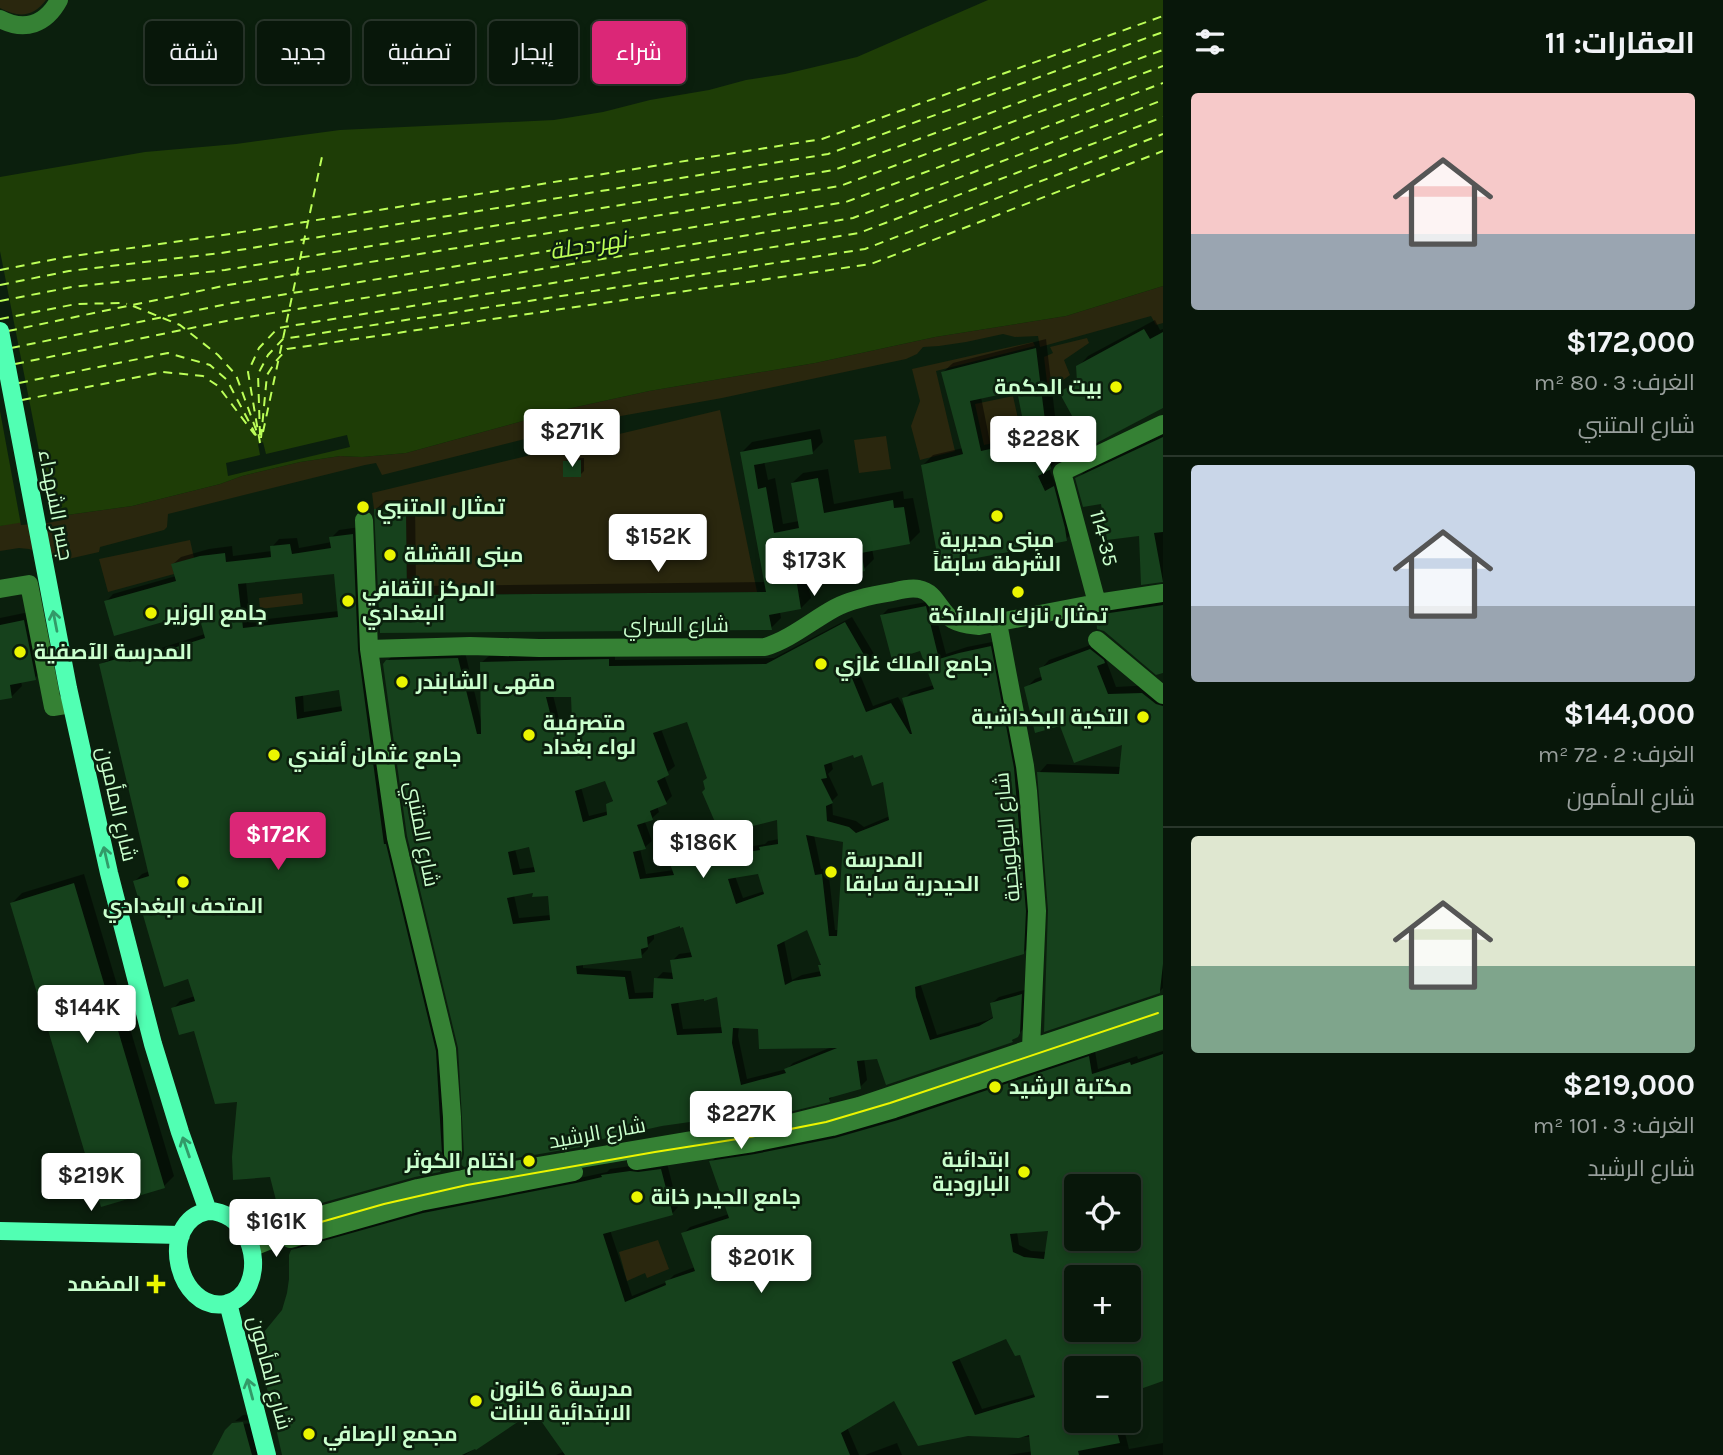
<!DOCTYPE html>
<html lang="ar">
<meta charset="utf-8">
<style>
:root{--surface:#08170a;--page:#162418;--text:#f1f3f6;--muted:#989f9c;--line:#29362b;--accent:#db2777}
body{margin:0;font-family:Karla,Cairo,sans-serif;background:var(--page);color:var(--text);direction:rtl;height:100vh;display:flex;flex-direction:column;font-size:26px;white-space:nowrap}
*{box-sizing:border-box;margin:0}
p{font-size:23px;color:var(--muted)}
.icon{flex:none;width:38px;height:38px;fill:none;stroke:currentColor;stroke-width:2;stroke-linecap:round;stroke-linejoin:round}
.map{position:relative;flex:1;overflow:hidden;direction:ltr}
.details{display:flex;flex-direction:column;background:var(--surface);width:560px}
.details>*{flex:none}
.top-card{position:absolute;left:21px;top:21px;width:665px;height:63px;direction:rtl;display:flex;gap:14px}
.tools{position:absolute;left:1064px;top:1174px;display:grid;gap:14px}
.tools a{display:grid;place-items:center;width:77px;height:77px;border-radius:7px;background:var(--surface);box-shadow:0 4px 10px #0003,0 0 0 2px var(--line);font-size:35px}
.price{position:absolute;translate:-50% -60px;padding:0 16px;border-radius:7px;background:#fff;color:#222;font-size:23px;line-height:46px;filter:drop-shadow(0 2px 4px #0008)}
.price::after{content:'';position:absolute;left:50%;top:42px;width:21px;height:16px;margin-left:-10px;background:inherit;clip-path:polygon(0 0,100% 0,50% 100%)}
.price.active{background:var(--accent);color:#fff}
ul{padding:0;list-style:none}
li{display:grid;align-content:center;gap:14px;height:371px;padding:0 28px}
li+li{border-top:2px solid var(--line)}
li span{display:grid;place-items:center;height:217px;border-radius:7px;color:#555}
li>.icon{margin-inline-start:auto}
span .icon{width:126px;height:126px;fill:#fffc;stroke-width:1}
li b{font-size:30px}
h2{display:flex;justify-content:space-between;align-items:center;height:84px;padding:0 28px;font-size:30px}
.pill{padding:0 24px;border-radius:7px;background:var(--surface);box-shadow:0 4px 10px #0003,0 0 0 2px var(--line);font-size:24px;line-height:63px}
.pill.active{background:var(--accent);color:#fff}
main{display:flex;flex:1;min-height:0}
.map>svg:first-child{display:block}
</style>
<main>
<section class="details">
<h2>العقارات: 11<svg class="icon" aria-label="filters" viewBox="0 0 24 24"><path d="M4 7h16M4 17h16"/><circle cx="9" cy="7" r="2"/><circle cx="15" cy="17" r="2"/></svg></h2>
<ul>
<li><span style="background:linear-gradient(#f6c9c9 65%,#9aa5b1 0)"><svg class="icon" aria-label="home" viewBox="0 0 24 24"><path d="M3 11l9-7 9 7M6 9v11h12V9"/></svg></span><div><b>$172,000</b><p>الغرف: 3 · 80 m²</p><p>شارع المتنبي</p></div></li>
<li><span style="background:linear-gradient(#c9d6e8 65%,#9aa5b1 0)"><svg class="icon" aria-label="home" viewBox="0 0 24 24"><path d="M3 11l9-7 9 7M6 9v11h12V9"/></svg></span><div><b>$144,000</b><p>الغرف: 2 · 72 m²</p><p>شارع المأمون</p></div></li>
<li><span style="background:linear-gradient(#dfe7d0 60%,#7fa58c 0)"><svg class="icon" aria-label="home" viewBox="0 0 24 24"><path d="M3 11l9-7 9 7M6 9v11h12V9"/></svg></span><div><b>$219,000</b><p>الغرف: 3 · 101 m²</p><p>شارع الرشيد</p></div></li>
</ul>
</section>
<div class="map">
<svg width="1163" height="1455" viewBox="0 0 1163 1455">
<rect width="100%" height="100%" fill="#0b1f0d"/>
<!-- green -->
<path fill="#2a270e" d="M0 0H46C33 17 19 18 0 8Z
M1163 286V323L1156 325 1151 316 1040 347 1038 336 1015 337 1003 334 966 342 939 346 923 347 917 354 906 359 722 398 604 419 382 475 376 463 365 465 168 514 167 527 164 530 100 547 99 552 64 560 29 549 19 548 0 551V526L14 522 47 519 74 514 132 506 220 484 242 476 300 462 340 456 362 457 406 453 567 409 649 391 815 363 935 337 1066 316Z
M1087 338 1089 343 1064 360 1070 375 1048 391 1044 357 1053 353 1050 347Z
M1033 342 1035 346 936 371 955 451 920 460 911 426 920 401 912 369Z
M1013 396 1022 437 984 445 975 404Z
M720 410 757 592 407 595 405 509H374L372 493Z
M886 436 891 469 859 473 854 440Z
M190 540 194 558 172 564 174 574 108 592 99 559Z
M302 593 303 604 260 609 259 598Z
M658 1240 669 1269 647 1278 645 1273 627 1281 619 1252Z"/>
<!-- water -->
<path fill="#1e3d06" d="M988 0H1163V286L1066 316 935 337 815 363 649 391 567 409 406 453 362 457 340 456 300 462 242 476 220 484 132 506 74 514 0 526V177L145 152 236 144 340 130 554 120 603 112 650 100 709 90 746 80 785 74 857 57Z"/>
<!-- pier -->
<path fill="#0b1f0d" d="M0 251 53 522 47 523 21 525 0 411Z
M347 435 350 447 228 476 226 463 260 455 258 444 263 442 266 454Z"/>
<!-- shadow -->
<path fill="#0007" fill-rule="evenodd" d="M1155 320 1160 330 1163 329V406L1062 392 1072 382 1078 378V367L1088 356Z
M1046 339 1060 458 1049 469 1055 482 1063 478 1076 529 1066 539 923 465 933 455 963 448 942 373 953 363ZM1018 389 1028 434 990 442 981 397Z
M820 429 823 442 813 452 764 461 768 480 775 478 783 524 799 521 792 483 803 473 828 469 834 504 903 491 904 499 913 498 920 532 910 542 872 549 874 559 864 569 807 580 811 598 801 608 780 612 781 618 771 628 381 631 375 510 386 500H415L416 586 766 582 742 452 752 442Z
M1163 434V581L1143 583 1140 534 1077 479 1086 470Z
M569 458H584V471L580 475 565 461Z
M360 527 365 642 443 1042 453 1154 439 1170 271 1176 239 1100 195 1028 173 1009 180 1001 195 996 189 977 135 881 142 874 150 871 101 665 109 657 134 650 136 656 205 634 199 610 106 602 113 594 176 576 173 564 181 557 209 549 232 546 233 556 272 551V547L279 539 297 538 299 548 332 542 331 538 339 530ZM335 572 339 611 250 621 246 582ZM341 688 343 706 304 712 303 694Z
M1163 598V672L1098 615 1106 607Z
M932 601 946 654 967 647 997 641 1023 785 1030 946 1023 953 920 983 937 1035 988 1020 995 1016 992 1003 999 997 1028 989 1024 1028 1012 1041 864 1058 867 1080 860 1087 835 1094 829 1100 766 1108 692 1120 584 1141 580 1146 465 1160 460 1048 387 661 394 654 465 652 481 720 482 662 489 656 615 653V660L774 658 852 617 877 659 870 666 859 672 873 706 898 697 906 710 904 699 911 692 934 685 921 648 882 615 888 609ZM553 695 572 696 573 718 560 723ZM688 720 709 777 716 820 673 841 666 848 674 870 646 874 640 849 645 847 652 841 645 822 652 818 659 812 657 806 666 802 672 796 664 775 675 766 661 729ZM854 753H863L884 779 890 816 864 827 856 821 833 815 832 801 838 795 828 774 833 769 831 761ZM606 779 614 799 608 805 609 811 589 816 581 787ZM779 818 780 839 768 841 765 844 729 850 723 831ZM814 835 845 840 839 930H835L828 868 821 869ZM530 845 535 867 520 869 515 849ZM759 872 765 891 743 898 735 876ZM535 891 549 894 551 915 519 918 514 895ZM681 924 684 925 693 952 679 954 672 961 674 973 663 972 656 979 655 992 635 993 631 971 583 968V963L641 956 648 949V945L654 939V933ZM808 927 822 963 820 965 821 971 802 975 792 980 784 940ZM718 994 723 1027 683 1029 678 1001ZM739 1027H759L834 1046 793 1063 787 1069 747 1079 738 1036Z
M34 611 45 668 35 678 21 681 22 686 12 696 0 698V618Z
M1099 642 1112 654 1106 660 1116 687 1151 685 1163 695V988L1159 992 1050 910 1039 773 1047 764 1121 767 1124 742 1061 724 1026 688 1035 679 1043 676 1041 669 1049 660Z
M84 874 174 1176 164 1186 12 903 22 893Z
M1095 1051 1098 1069 1137 1056 1138 1059 1163 1051V1379L1135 1391 1129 1396V1368H1076V1421H1122L1129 1449 1163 1443V1455H1007L1095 1442V1440L968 1434 895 1399 847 1427 859 1455H556L563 1452 534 1408 465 1455H285L284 1311 289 1293 293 1251 300 1244 431 1207 584 1177 607 1172 610 1169 638 1165 667 1163 678 1207 672 1214 610 1230 632 1296 667 1282 674 1275 695 1267 683 1234 690 1227 729 1214 711 1162 718 1155ZM1076 1186H1129V1239H1076ZM1050 1229 1047 1252 1031 1251 1019 1245 1017 1232ZM1076 1278H1129V1330H1076ZM1007 1337 1021 1352 1035 1394 982 1409 959 1358Z
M252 1414 264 1455H214L232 1425 252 1423V1420L235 1421 243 1415Z
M897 1443 902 1455H865Z"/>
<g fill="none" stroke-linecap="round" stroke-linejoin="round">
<!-- ferry -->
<path stroke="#bcff58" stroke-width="2" stroke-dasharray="9 7" stroke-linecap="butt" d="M0 270 66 257 217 236 822 139 1163 16
M0 285 69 271 221 253 828 154 1163 32
M0 301 72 287 225 270 834 170 1163 50
M133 306 180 325 218 355 236 375 258 435
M0 319 76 304 124 303 127 304
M8 331 228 285 840 186 1163 66
M11 348 232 303 846 202 1163 83
M15 364 236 319 853 218 1163 100
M19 383 168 353 210 365 227 380 258 439
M22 400 163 372 203 376 218 386 255 435
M263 432 323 152
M260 435 258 374 268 355 283 339 865 249 1163 134
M261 438 267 375 276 361 287 349 871 264 1163 151
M260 443 248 372 259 348 278 328 859 233 1163 117"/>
</g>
<!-- building -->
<path fill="#16411c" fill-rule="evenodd" d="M1144 329 1150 339 1163 332V408L1089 447 1059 392 1077 382 1076 366Z
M1036 348 1051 469 1038 476 1045 491 1054 486 1065 528 1067 541 939 565 921 465 963 454 941 372ZM1017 391 1027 441 981 451 970 401Z
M1163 437V532L1154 533 1163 582 1141 585 1139 536 1107 540 1101 504 1083 507 1075 478Z
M811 439 813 454 754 465 758 489 766 487 774 533 799 528 791 483 818 478 824 513 893 500 894 508 904 507 910 544 861 553 865 571 797 584 801 609 769 615 772 630 380 633 374 509H406L407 595 766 592 740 452Z
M581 460V477H563V461Z
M353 534 358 650 384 844H386L436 1051 442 1154 446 1163 440 1172 415 1177 282 1214 279 1212 270 1177 233 1180 232 1157 237 1102 215 1104 194 1031 179 1035 171 1008 195 1001 188 979 164 987 136 891 133 881 149 876 99 664 127 656 129 662 205 638 198 612 114 636 104 601 176 581 171 564 200 556 225 553 226 562 271 557 270 546 290 544 292 554 331 548 329 537ZM334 574 338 617 243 628 238 584ZM339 690 342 711 297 719 295 697Z
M1163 605V673L1156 675 1104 631 1097 629 1096 615Z
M926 606 939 659 959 653 991 646 1014 768 1026 911 1024 954 915 987 916 997 930 1040 979 1026 993 1018 990 1003 1022 994 1020 1033 1018 1037 1012 1040 1013 1042 886 1085 877 1059 857 1061 861 1089 829 1098 830 1102 785 1113 765 1116 764 1110 691 1124 690 1122 662 1126 580 1144V1147L464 1167 459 1163 463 1159 464 1154 458 1048 407 836 383 664 386 660 458 658 477 734H481L480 662 609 659V666L766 664 845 622 871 667 852 678 866 712 891 703 910 734H912L902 698 934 689 920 651 892 660 880 615ZM546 697H571L572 722 554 728ZM687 722 707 778 703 781 705 789 702 792 715 822 664 847 674 875 640 879 633 852 646 849 637 825 653 820 650 811 667 804 657 781 669 775 653 733ZM853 755 854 758 862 755 872 786 883 782 889 820 856 833 849 827 827 821 826 806 833 803 821 779 827 778 824 765ZM605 781 613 801 606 804 607 815 583 822 575 791ZM777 820 778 844 759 847 760 850 722 856 716 835ZM806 835 843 842 837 936H829L822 874 815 875ZM529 847 535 872 513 875 508 852ZM758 874 764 894 736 904 728 879ZM533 893 532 897 548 896 550 920 513 924 507 898ZM680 926V928L683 927 692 957 670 960 673 979 654 978 653 998 629 999 625 977 577 974 576 966 642 958 641 949 648 947 647 937ZM807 930 821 965H818L821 976 793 981 785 985 777 945ZM717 997 722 1033 677 1035 671 1004 704 999V1001ZM733 1028 758 1029 759 1049 837 1048 784 1069 786 1073 741 1085 732 1043Z
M24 620 36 680 10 685 12 698 0 700V625Z
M1090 649 1104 660 1105 663 1097 666 1108 694 1142 693 1156 704 1163 706V964L1160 991V993L1044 1032 1048 910 1037 772 1119 774 1122 745 1074 763 1060 726 1035 733 1024 687 1042 680 1039 668Z
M74 883 165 1188 101 1207 10 903Z
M1163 1054V1381L1132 1392 1129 1368H1076V1421H1114L1120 1443 1078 1451 1079 1455H1031L1029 1435 1019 1438 968 1436 918 1446 894 1401 841 1433 850 1455H565L534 1411 476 1450 475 1449 462 1455H282L259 1353H258L255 1343 282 1310 287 1293 289 1279V1255L291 1250 423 1213 576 1183 602 1177 601 1175 630 1171 638 1172 661 1169 673 1215 603 1234 625 1302 666 1285 665 1281 695 1271 681 1233 729 1218 709 1161 755 1154 835 1138 898 1120 1089 1056 1092 1074 1130 1062 1131 1065ZM1076 1186H1129V1239H1076ZM1048 1231 1044 1259 1024 1257 1013 1252 1010 1234ZM1076 1278H1129V1305L1132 1330H1076ZM1006 1339 1015 1356 1020 1355 1035 1397 975 1415 952 1362Z
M243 1422 252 1455H212L225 1430 232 1423Z"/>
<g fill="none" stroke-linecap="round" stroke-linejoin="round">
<!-- minor -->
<path stroke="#358134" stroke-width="18" d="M0 19C25 32 46 24 59 0
M364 520 369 649 396 838 447 1049 452 1117 453 1154
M0 589 29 584 53 707 71 704
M1097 603 1062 472 1163 424
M998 623 1025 766 1028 791 1037 911 1031 1048
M1097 640 1163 695
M369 649 470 646 539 648 765 647C791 639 811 621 835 608 852 599 873 595 892 592 900 590 910 587 919 589 936 592 939 611 953 620 962 625 970 625 979 626L1097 603 1163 593
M636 1161 753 1143 832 1127 894 1109 1163 1020
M288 1233 285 1225 418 1188 467 1178 787 1124 859 1106 1163 1004
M288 1233 290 1239 420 1202 574 1172
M251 1248 288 1233"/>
<!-- major -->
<path stroke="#51ffb3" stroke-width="18" d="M0 331 68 688 109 873 153 1044 180 1132 208 1211
M208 1211C243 1211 262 1254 249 1284 245 1294 236 1302 225 1304 178 1312 156 1222 208 1211Z
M0 1231 181 1235
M228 1303 267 1455"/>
<!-- tram -->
<path stroke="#ebf500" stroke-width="2" d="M293 1230 384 1204 467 1185 655 1152 750 1137 826 1122 890 1103 1158 1013"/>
</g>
<!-- one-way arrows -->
<defs><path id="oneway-shaft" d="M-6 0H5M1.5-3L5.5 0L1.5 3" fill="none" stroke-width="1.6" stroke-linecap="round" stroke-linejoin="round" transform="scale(1.75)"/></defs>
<g stroke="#329a68">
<use href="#oneway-shaft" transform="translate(55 621) rotate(-101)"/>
<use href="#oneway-shaft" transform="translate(106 857) rotate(-103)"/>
<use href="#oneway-shaft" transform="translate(186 1147) rotate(-109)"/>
<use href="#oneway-shaft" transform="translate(250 1389) rotate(-105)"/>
</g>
<!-- markers -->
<g fill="#ebf500" stroke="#0b1f0d" stroke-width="2.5">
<circle cx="1116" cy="387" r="7"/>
<circle cx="363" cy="507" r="7"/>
<circle cx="997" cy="516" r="7"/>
<circle cx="390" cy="555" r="7"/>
<circle cx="1018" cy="592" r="7"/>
<circle cx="348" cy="601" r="7"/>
<circle cx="151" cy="613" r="7"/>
<circle cx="20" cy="652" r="7"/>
<circle cx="821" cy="664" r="7"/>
<circle cx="402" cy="682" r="7"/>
<circle cx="1143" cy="717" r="7"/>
<circle cx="529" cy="735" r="7"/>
<circle cx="274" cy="755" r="7"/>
<circle cx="831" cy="872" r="7"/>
<circle cx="183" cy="882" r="7"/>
<circle cx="995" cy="1087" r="7"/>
<circle cx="529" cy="1161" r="7"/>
<circle cx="1024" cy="1172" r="7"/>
<circle cx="637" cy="1197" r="7"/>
<path d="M152.5 1273.5h7v7h7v7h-7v7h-7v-7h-7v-7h7z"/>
<circle cx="476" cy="1401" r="7"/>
<circle cx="309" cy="1434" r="7"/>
</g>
<g text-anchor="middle" stroke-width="5" stroke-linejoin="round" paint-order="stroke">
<!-- poi labels -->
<g font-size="21" font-weight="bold" fill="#caffcd" stroke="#0b1f0d" text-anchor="start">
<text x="1102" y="394" text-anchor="end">بيت الحكمة</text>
<text x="377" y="514">تمثال المتنبي</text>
<text x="997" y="547" text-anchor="middle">مبنى مديرية<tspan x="997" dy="24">الشرطة سابقاً</tspan></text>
<text x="404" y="562">مبنى القشلة</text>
<text x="362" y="596">المركز الثقافي<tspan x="362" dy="24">البغدادي</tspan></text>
<text x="165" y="620">جامع الوزير</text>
<text x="1018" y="623" text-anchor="middle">تمثال نازك الملائكة</text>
<text x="34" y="659">المدرسة الآصفية</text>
<text x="835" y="671">جامع الملك غازي</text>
<text x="416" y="689">مقهى الشابندر</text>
<text x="1129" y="724" text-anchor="end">التكية البكداشية</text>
<text x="543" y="730">متصرفية<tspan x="543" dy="24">لواء بغداد</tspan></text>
<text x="288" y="762">جامع عثمان أفندي</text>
<text x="845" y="867">المدرسة<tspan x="845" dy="24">الحيدرية سابقا</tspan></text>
<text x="183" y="913" text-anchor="middle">المتحف البغدادي</text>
<text x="1009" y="1094">مكتبة الرشيد</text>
<text x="1010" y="1167" text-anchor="end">ابتدائية<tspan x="1010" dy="24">البارودية</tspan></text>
<text x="515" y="1168" text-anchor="end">اختام الكوثر</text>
<text x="651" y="1204">جامع الحيدر خانة</text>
<text x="140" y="1291" text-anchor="end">المضمد</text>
<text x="490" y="1396">مدرسة 6 كانون<tspan x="490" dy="24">الابتدائية للبنات</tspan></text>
<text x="323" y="1441">مجمع الرصافي</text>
</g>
<!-- street labels -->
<g font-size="21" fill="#caffcd" stroke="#0b1f0d">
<text transform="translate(56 505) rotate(79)" y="7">جسر الشهداء</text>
<text transform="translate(1104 538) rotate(75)" y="7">114-35</text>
<text x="676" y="632">شارع السراي</text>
<text transform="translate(117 804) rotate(77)" y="7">شارع المأمون</text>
<text transform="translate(422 834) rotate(79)" y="7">شارع المتنبي</text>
<text transform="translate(1007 837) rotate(-95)" y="7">شارع البولويخية</text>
<text transform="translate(597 1133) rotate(-10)" y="7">شارع الرشيد</text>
<text transform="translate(270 1373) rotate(75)" y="7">شارع المأمون</text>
</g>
<!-- water labels -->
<g font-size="23" font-style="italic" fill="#bcff58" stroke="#0b1f0d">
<text transform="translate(588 245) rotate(-10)" y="8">نهر دجلة</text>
</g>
</g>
</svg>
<div class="tools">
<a><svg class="icon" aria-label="locate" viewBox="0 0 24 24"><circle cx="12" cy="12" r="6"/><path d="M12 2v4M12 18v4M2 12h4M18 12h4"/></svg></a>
<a>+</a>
<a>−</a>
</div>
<b class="price" style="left:572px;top:469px">$271K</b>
<b class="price" style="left:1043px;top:476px">$228K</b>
<b class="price" style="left:658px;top:574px">$152K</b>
<b class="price" style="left:814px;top:598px">$173K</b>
<b class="price active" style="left:278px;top:872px">$172K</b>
<b class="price" style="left:703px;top:880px">$186K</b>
<b class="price" style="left:87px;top:1045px">$144K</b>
<b class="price" style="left:741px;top:1151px">$227K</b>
<b class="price" style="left:91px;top:1213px">$219K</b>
<b class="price" style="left:276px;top:1259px">$161K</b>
<b class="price" style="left:761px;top:1295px">$201K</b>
<div class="top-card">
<a class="pill active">شراء</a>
<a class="pill">إيجار</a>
<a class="pill">تصفية</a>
<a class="pill">جديد</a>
<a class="pill">شقة</a>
</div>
</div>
</main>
